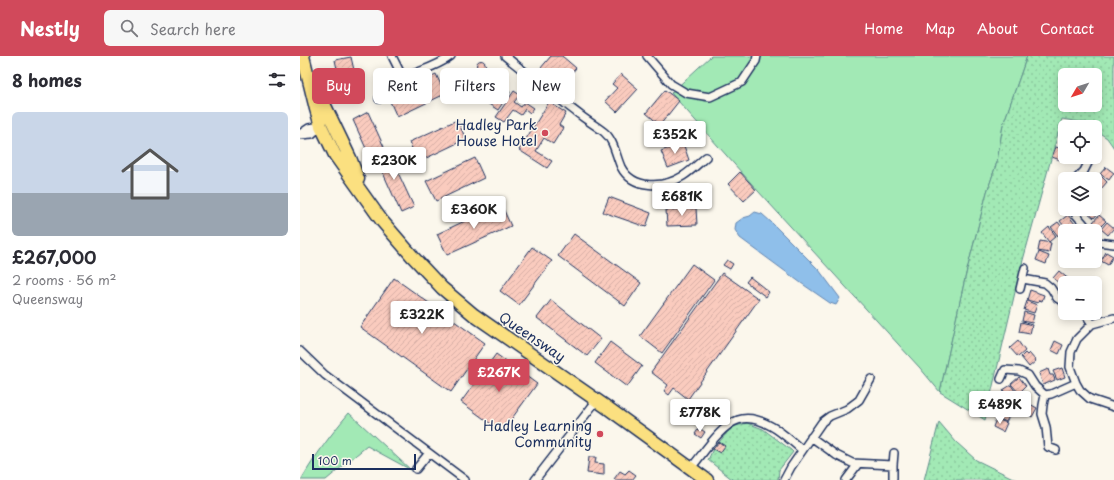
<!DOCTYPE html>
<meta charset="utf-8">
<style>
:root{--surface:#fff;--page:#f7f7f7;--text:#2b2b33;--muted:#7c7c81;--line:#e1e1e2;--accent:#d1495b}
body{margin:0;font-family:"Playpen Sans",sans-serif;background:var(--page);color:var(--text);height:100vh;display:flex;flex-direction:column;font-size:15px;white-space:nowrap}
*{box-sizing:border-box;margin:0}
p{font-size:13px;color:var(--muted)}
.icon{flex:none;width:22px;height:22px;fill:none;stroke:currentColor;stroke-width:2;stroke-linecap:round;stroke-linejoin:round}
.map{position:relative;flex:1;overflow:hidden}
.side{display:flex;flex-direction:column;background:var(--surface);width:300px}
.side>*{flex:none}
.banner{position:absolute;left:12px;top:12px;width:380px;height:36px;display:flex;gap:8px}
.needle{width:26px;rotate:231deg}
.tools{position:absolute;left:758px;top:12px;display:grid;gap:8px}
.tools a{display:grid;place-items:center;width:44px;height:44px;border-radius:6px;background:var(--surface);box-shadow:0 2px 10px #0003;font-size:20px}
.scale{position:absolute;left:12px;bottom:10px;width:104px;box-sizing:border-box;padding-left:4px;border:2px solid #1b2f5e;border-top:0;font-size:11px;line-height:14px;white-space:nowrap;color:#1b2f5e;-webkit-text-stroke:3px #fbf7ec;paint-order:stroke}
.price{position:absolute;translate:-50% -34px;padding:0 9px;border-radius:4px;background:#fff;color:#222;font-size:13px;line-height:26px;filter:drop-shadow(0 1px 2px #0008)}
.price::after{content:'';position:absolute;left:50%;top:24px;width:12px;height:9px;margin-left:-6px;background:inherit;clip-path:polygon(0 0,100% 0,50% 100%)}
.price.on{background:var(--accent);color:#fff}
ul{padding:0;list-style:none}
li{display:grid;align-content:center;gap:8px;height:212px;padding:0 12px}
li+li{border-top:1px solid var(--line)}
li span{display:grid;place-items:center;height:124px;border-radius:6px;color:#555}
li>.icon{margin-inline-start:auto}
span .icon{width:72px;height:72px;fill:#fffc;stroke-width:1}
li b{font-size:17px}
h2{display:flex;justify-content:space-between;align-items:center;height:48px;padding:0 12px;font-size:17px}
.pill{padding:0 14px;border-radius:6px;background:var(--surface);box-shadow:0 2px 10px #0003;font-size:14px;line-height:36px}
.pill.on{background:var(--accent);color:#fff}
header{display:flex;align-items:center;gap:24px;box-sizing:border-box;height:56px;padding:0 20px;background:var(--accent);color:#fff}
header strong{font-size:19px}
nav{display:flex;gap:22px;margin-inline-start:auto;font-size:14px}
.search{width:280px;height:36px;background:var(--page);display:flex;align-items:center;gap:10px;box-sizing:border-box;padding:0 14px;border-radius:6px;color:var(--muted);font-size:15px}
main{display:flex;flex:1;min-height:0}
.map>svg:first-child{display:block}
</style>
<header>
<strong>Nestly</strong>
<div class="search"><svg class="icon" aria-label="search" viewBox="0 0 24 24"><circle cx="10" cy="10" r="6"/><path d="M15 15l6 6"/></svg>Search here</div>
<nav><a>Home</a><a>Map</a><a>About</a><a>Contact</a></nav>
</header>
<main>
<section class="side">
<h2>8 homes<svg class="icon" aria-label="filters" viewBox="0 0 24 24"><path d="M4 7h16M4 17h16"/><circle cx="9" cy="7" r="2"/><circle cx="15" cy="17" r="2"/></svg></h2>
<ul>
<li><span style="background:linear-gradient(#c9d6e8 65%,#9aa5b1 0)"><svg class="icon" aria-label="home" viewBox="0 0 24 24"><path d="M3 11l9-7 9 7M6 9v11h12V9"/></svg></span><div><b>£267,000</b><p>2 rooms · 56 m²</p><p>Queensway</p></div></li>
</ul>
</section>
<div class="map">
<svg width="814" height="424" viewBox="0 0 814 424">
<defs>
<pattern id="park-dots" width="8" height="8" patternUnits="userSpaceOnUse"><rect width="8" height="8" fill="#a2e9b5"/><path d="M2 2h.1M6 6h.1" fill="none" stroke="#8bc89e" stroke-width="1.8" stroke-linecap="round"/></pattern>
<pattern id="building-hatch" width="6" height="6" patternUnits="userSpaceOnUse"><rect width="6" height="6" fill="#facbbe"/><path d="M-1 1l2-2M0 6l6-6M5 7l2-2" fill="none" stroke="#d6afa6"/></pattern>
</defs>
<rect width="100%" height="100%" fill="#fbf7ec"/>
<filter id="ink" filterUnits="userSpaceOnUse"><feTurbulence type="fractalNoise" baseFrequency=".025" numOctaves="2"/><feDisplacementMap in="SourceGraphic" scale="8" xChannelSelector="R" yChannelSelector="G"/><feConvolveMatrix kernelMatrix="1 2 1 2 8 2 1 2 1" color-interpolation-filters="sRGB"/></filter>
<g filter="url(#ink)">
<!-- green -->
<path fill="#a2e9b5" stroke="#5e8c8a" d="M411 0H727L703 69 697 106 687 136 666 218 640 336 620 312 458 135 371 37Z
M49 357 111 414 67 390 26 424H1C15 400 31 378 49 357Z"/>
<!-- park -->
<path fill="url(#park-dots)" stroke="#5e8c8a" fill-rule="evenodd" d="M727 0H814V92L807 82 795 74V71H791L786 67 762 63 720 215 685 364 640 336 666 218 687 136 697 106 703 69ZM765 19H795V49H765Z
M639 366 656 386 676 404 717 424H624Z
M447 367 463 373 491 394 493 396 479 414 478 424H433L408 404 413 393 432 371Z"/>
<!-- water -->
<path fill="#8fbfea" stroke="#6185b2" d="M455 156 462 158 471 166 519 214 540 242 536 249 530 247 501 227 440 182 435 174 436 167 443 162 450 160Z"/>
<!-- building -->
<path fill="url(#building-hatch)" stroke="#1b2f5e" d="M251 0H262L276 12 261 30 240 13Z
M51 1 56 23 40 26 35 4Z
M176.5 9a4.5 4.5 0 1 1 9 0a4.5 4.5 0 1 1-9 0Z
M198 17 201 24 185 31 183 24Z
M136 18 145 38 97 61 88 41Z
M321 18 338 33 317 56 305 45 317 32 312 28Z
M200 29 210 36 198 54 187 47Z
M365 34 379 45 360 69 346 57Z
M214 35 220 39 214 46 221 51 225 46 234 52 230 57 225 53 221 59 213 54 204 66 196 61Z
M249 46 266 57 259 69 263 72 253 88 244 82 236 95 252 105 247 112 219 94Z
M68 56 84 91 69 99 53 64Z
M157 64 166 83 118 106 109 86Z
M383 87 389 104 368 112 361 95Z
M756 91 764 94 760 104 752 101Z
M87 93 114 151 101 157 75 99Z
M175 102 184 122 136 145 126 125Z
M806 111 814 117 809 124 800 118Z
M440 116 456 134 444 145 428 128Z
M800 119 807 126 801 133 795 127V124Z
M309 141 351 157 346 171 303 156Z
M201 148 211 170 147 199 137 178Z
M795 150 800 155 794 162 787 156 790 153H795Z
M396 152 397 169 367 170 366 154Z
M768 159 775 168 767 174 760 165Z
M799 159 806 165 799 172 793 166Z
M758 166 765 175 758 180 751 171Z
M807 166 814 172 808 179 801 173Z
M749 171 756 180 749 186 742 177Z
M274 178 341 227 325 250 258 200Z
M740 185 751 187 749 197 738 195Z
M232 191 252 205 219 249 200 235Z
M739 196 749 200 746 208 736 204Z
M806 196 813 200 808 209 801 205Z
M427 204 433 208 430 213 423 209Z
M392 208 414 224 362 297 340 280Z
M759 215 766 221 760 228 753 222Z
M422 217 459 243 388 343 374 332 369 339 364 335 368 329 351 316Z
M450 221 469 236 466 241 446 226Z
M766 221 774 227H765V232L761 229Z
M94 222 185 287 151 336 60 271Z
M730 234 744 239 742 245 739 244 738 247 727 244Z
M251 244 301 283 287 300 237 262Z
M727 245 737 249 734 257 724 254Z
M724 256 734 259 732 267 722 265Z
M721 266 732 269 730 278 719 276Z
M718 285 725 295 718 301 710 292Z
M755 285 763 289 759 298 751 294Z
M310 286 342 310 327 331 295 307Z
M725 297 727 299 729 297 736 305 729 311 721 301Z
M196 298 237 328 202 376 161 346Z
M762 312 765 321 757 324 753 315Z
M748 313 750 319H753L755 324 743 329 739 317Z
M719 321 726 330 719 337 711 328Z
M711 329 717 338 710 343 703 334Z
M703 343 713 348 710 355 699 350Z
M728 347 737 352 732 361 723 355Z
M700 353 710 358 706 366 696 361Z
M696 363 707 367 703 376 693 371Z
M399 372 405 376 401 382 395 378Z
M419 386 425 390 420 397 413 393Z
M289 401H296L295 407 304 408V419L287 417Z
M329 414 336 419 332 424H315L314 423 320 415 325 418Z"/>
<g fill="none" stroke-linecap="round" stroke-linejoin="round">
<!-- minor casing -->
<g stroke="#1b2f5e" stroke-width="10">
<path id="minor" d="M92 0 103 22
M205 0C231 21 257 42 284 62 291 67 298 71 304 76 314 84 316 100 321 111 333 134 364 132 383 120 391 115 399 107 406 101
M347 0 371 28 386 37 410 41 442 26 456 5 457 0
M79 43C80 39 81 35 84 32 89 28 95 25 101 23 118 15 137 11 151 0
M0 78 9 72 21 70
M0 79 12 78 21 70
M776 123 784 115 791 101
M771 153 784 168 788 175
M795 183 798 186 814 188
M723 223 745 227 751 232 757 242 765 247
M720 233 725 212
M785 257 792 268
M814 262 792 268 777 283 771 296 770 311 776 327 780 334 790 343 814 351
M0 295 25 319 165 424
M701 323 705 314 719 315 728 319 735 330 745 339
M511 381 536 399 552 407 593 409 594 397
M756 394 748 391 746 371 742 358 743 349 745 339 751 338 776 327
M593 409V422
M391 412C403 398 420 370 438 364 450 360 465 366 476 373 485 379 494 387 502 394
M116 413 129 397
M235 424 297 344
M484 424 491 411 522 366 530 360 547 353 559 344 571 323
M546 424 558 408"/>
</g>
<!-- primary casing -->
<g stroke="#1b2f5e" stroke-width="15">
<path id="primary" d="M3 0 16 53 21 70 35 99 82 165 113 201 142 232 174 259 305 350 407 424
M15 29 50 102 58 123"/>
</g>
<!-- minor -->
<use href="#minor" stroke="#fbf7ec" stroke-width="7"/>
<!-- primary -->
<use href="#primary" stroke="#fbe080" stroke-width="12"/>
</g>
</g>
<!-- markers -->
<g fill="#d1495b" stroke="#fbf7ec" stroke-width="1.5">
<circle cx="245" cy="77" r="4"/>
<circle cx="300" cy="378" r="4"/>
</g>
<g text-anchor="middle" stroke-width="3" stroke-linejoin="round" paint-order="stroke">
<!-- poi labels -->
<g font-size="14" fill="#1b2f5e" stroke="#fbf7ec" text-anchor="end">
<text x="237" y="74">Hadley Park<tspan x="237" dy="16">House Hotel</tspan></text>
<text x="292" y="375">Hadley Learning<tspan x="292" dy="16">Community</tspan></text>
</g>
<!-- street labels -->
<g font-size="14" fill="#1b2f5e" stroke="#fbf7ec">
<text transform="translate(232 281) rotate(34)" y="5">Queensway</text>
</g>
</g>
</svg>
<div class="tools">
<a><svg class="needle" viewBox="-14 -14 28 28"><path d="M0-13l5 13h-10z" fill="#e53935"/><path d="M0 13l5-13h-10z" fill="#7c7c81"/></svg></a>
<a><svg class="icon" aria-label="locate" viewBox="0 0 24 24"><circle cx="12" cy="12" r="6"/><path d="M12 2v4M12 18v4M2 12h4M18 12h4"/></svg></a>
<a><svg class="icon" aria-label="layers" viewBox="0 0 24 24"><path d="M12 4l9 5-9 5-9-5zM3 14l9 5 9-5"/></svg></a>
<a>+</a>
<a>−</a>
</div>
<div class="scale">100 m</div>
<b class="price" style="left:375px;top:99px">£352K</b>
<b class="price" style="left:94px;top:125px">£230K</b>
<b class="price" style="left:382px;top:161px">£681K</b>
<b class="price" style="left:174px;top:174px">£360K</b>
<b class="price" style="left:122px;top:279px">£322K</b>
<b class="price on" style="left:199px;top:337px">£267K</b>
<b class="price" style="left:700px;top:369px">£489K</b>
<b class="price" style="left:400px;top:377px">£778K</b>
<div class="banner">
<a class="pill on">Buy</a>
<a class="pill">Rent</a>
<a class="pill">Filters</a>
<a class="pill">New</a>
</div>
</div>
</main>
